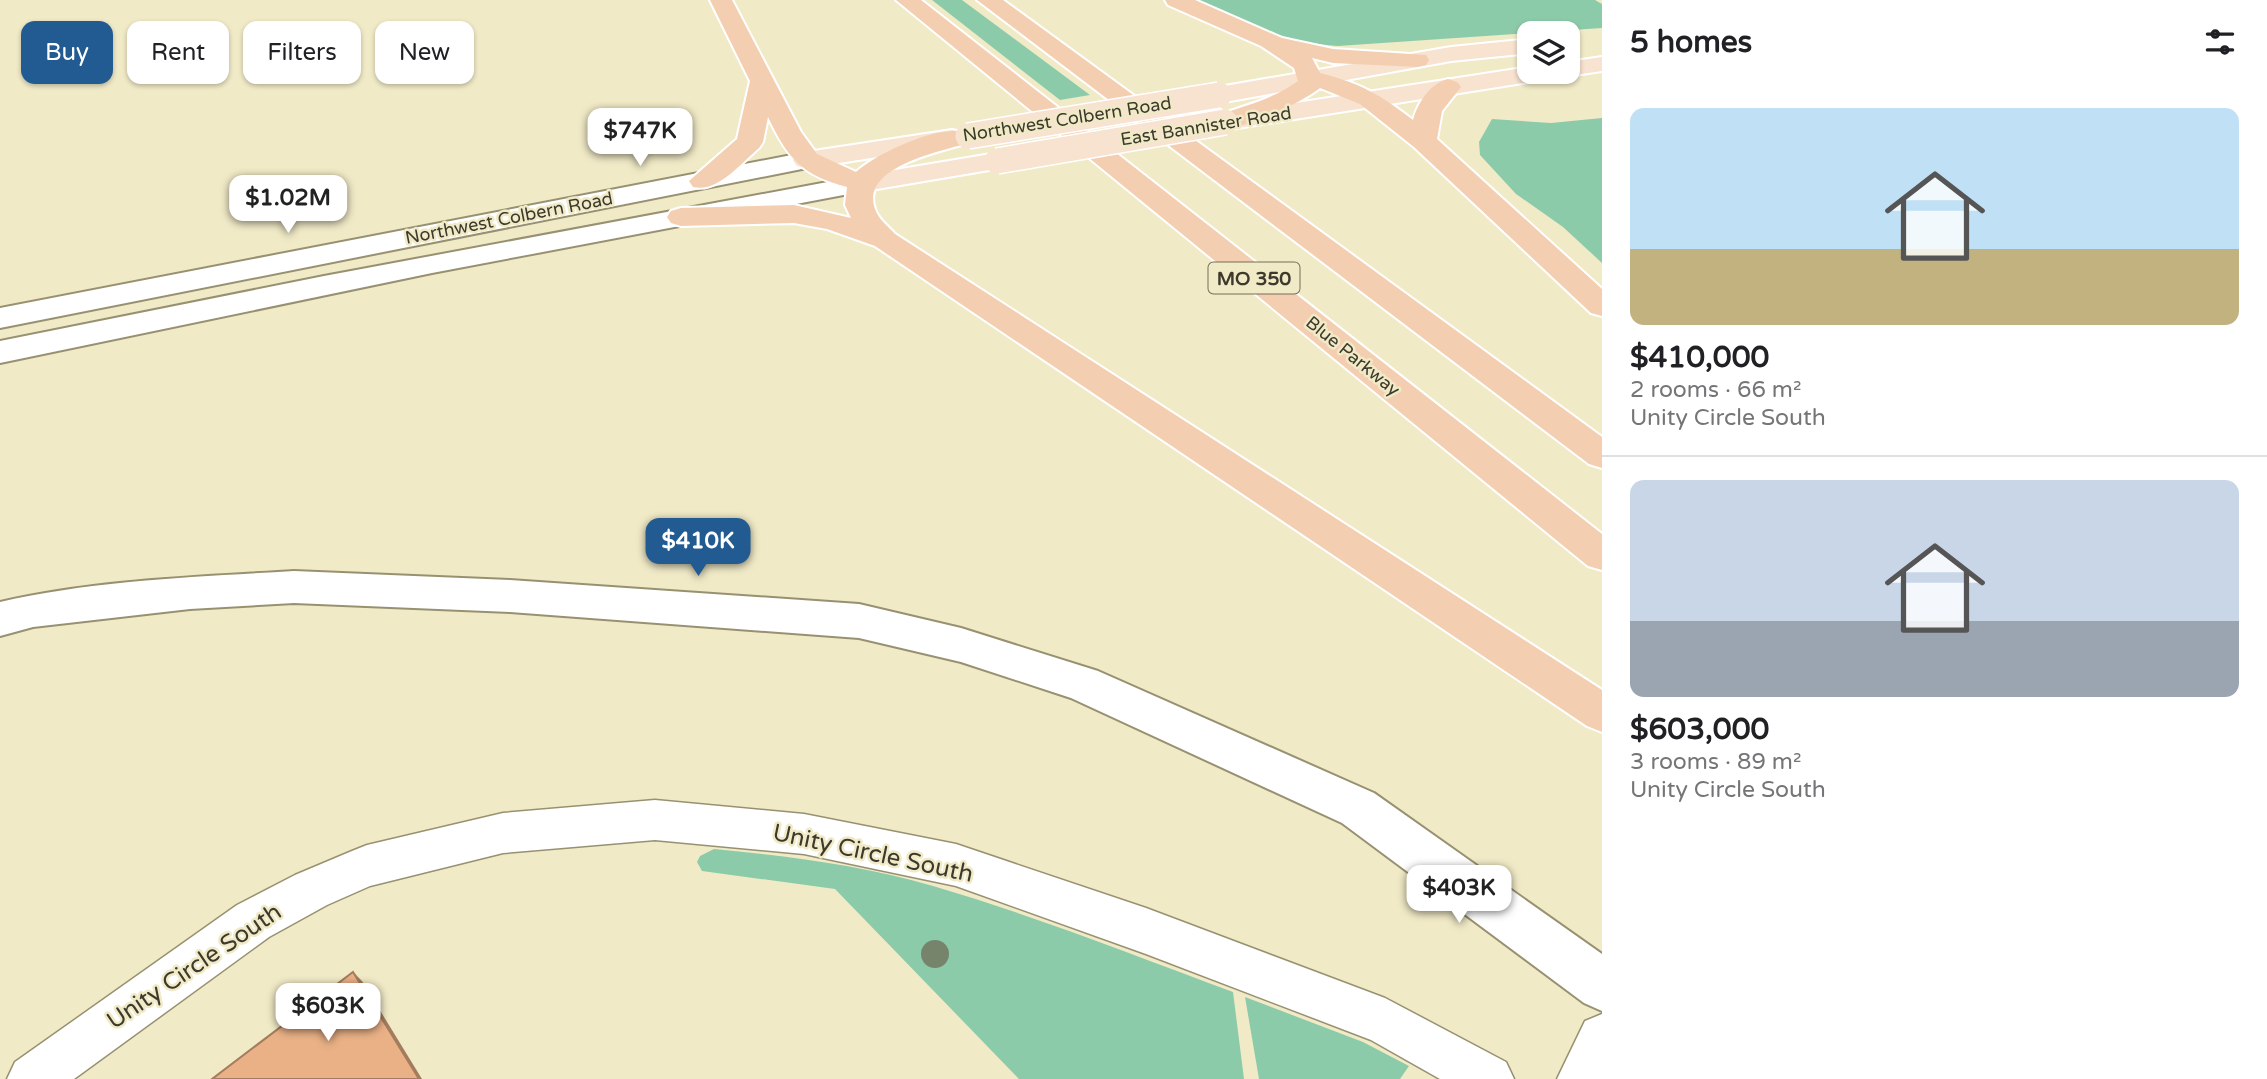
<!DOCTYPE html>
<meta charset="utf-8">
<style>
:root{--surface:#fff;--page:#f6f6f6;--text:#202124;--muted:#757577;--line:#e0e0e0;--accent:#215b92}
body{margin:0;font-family:"Varela Round",sans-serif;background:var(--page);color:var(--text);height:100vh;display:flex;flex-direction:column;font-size:26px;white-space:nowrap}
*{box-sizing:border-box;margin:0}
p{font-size:23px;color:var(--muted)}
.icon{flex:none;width:38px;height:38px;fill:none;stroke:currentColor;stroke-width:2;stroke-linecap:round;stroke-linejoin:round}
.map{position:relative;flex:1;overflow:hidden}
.details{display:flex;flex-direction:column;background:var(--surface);width:665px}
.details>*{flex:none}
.guide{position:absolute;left:21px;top:21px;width:665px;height:63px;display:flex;gap:14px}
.fabs{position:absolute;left:1517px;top:21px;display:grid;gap:14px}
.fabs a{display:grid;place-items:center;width:63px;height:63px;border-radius:14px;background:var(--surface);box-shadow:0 2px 5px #0004;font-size:35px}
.price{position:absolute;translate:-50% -60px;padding:0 16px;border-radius:14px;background:#fff;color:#222;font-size:23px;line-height:46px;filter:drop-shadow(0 2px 4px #0008)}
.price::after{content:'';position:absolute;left:50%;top:42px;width:21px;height:16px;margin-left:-10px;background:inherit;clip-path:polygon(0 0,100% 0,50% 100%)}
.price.active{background:var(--accent);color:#fff}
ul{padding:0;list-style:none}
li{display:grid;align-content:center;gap:14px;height:371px;padding:0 28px}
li+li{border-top:2px solid var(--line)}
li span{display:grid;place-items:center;height:217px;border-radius:14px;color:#555}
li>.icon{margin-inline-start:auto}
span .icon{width:126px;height:126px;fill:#fffc;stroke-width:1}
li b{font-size:30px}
h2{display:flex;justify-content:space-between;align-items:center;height:84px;padding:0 28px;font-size:30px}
.chip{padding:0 24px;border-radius:14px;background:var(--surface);box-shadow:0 2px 5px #0004;font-size:24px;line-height:63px}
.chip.active{background:var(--accent);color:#fff}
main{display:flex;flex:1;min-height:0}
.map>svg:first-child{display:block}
</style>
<main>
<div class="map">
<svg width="1602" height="1079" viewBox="0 0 1602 1079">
<rect width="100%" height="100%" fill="#f1eac7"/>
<!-- green -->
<path fill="#8ccbaa" d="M932 0H962L1090 95 1060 100Z
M1195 0H1595L1602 4V28L1338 46C1284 43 1243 21 1195 0Z
M1602 118V263L1563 227 1516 194 1480 155 1479 142 1492 119 1551 123Z
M714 849C787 856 862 865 933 886 1035 916 1134 955 1233 992L1244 1079H1019L835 889 702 871 697 862 700 856Z
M1245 997 1363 1042 1409 1066 1400 1079H1259Z"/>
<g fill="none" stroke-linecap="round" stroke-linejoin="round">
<!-- street casing -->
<g stroke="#989171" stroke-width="3">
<path id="street" d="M655 800 804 814 956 844 1146 908 1385 998 1506 1062 1514 1079H1440L1371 1040 1146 954 956 886 804 854 655 840 503 853 370 886 327 905 269 937 74 1079H7L15 1062 237 905 295 875 352 851 367 845 503 813Z
M1602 1014V1079H1557L1585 1021Z"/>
</g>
<!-- secondary casing -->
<g stroke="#989171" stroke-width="4">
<path id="secondary" d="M807 152 817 154 821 160 817 166 0 328V308Z
M865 175 875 177 879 183 875 189 432 273 0 363V341L324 276Z
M294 571 510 580 859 604 961 628 1098 671 1374 793 1602 954V1011L1584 1003 1342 823 1071 698 961 662 859 638 510 612 294 603 190 609 33 627 0 636V602C95 580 197 577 294 571Z"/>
</g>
<!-- primary casing -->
<g stroke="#fff" stroke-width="4">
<path id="primary" d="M1530 39V53L1451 61 1219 103 1210 100 1206 95 1210 90 1219 87 1451 47Z
M1602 57V71L1568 76 1559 74 1548 79 1225 130 1216 128 1212 122 1216 116 1225 114 1530 67V72H1568V62Z
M952 130 961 132 965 138 961 144 807 168 797 166 793 160 797 154 807 152Z
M997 153 1007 155 1011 161 1007 167 865 191 855 189 851 183 855 177 865 175Z"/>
</g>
<!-- highway casing -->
<g stroke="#fff" stroke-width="4">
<path id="highway" d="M710 0H732L801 132 817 154 856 172C877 153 937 125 965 132L969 138 965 144C937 152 860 168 875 209 878 219 888 226 895 234L1602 690V732L1587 726 875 246 827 229 794 223 681 226 671 223 667 217 671 211 681 208 794 205 851 218 845 205 847 187C802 175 788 159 768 117L763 142 759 148C741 163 718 193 693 187L689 181 737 139 750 81Z
M896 0H921L1602 534V570L1588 566Z
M977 0H1003L1602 437V468L1589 464Z
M1165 0H1195L1282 38 1333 49 1426 55 1429 60 1426 65 1417 67 1333 63 1312 58 1320 73C1362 84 1379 94 1413 120 1418 103 1429 84 1448 79L1457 82 1461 87 1442 111 1437 139 1602 289V316L1591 313 1414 147 1360 104 1320 88C1301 103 1239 133 1216 128L1212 122 1216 116C1243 106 1274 99 1298 81L1294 68 1261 46 1168 5Z"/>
</g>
<!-- street -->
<use href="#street" fill="#fff" fill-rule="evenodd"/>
<!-- secondary -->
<use href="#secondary" fill="#fff" fill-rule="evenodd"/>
<!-- primary -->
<use href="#primary" fill="#f8e2d0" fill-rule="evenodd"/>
<!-- highway -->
<use href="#highway" fill="#f4ceb1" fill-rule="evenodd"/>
<!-- primary-bridge casing -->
<g stroke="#fff" stroke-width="28" stroke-linecap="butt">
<path id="primary-bridge" d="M968 136 1219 95
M997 161 1225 122"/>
</g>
<!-- primary-bridge -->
<use href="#primary-bridge" stroke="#f8e2d0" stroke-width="25"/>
</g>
<!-- trees -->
<circle fill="#76846c" cx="935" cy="954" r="14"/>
<!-- shaded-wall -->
<path fill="#a47c5e" d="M353 972 362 981 422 1079H419Z"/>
<!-- building -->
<path fill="#eab186" stroke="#a47c5e" stroke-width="2" d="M353 972 419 1079H212Z"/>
<g text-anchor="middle" stroke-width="5" stroke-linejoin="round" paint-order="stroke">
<!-- far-street labels -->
<g font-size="18" fill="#3d3a2d" stroke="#f1eac7">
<text transform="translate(1067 119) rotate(-9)" y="6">Northwest Colbern Road</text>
<text transform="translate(1206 126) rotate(-9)" y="6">East Bannister Road</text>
<text transform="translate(509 218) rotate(-11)" y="6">Northwest Colbern Road</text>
<text transform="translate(1353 356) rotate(39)" y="6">Blue Parkway</text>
</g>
<!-- shield labels -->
<rect fill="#f1eac7" stroke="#736f5b" stroke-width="2" x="1208.5" y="262.5" width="91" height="31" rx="5"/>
<g font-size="19" font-weight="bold" fill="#3d3a2d">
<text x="1254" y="285">MO 350</text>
</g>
<!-- near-street labels -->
<g font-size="24" fill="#3d3a2d" stroke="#f1eac7">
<text transform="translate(873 853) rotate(12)" y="8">Unity Circle South</text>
<text transform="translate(194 966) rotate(-34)" y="8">Unity Circle South</text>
</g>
</g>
</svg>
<div class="fabs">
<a><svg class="icon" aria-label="layers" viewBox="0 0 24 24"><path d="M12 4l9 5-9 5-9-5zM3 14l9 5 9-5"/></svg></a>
</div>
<b class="price" style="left:640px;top:168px">$747K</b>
<b class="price" style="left:288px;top:235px">$1.02M</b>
<b class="price active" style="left:698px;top:578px">$410K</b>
<b class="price" style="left:1459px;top:925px">$403K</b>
<b class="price" style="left:328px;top:1043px">$603K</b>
<div class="guide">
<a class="chip active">Buy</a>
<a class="chip">Rent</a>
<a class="chip">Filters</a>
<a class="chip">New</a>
</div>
</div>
<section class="details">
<h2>5 homes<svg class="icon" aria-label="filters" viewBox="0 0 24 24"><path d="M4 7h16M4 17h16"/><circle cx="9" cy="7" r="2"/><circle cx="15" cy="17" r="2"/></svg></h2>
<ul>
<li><span style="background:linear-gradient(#bfe0f5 65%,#c2b280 0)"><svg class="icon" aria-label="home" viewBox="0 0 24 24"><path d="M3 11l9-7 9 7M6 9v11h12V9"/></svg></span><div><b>$410,000</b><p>2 rooms · 66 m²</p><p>Unity Circle South</p></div></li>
<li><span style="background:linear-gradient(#c9d6e8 65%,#9aa5b1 0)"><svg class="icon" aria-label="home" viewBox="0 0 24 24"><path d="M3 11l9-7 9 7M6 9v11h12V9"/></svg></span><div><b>$603,000</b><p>3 rooms · 89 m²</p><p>Unity Circle South</p></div></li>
</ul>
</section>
</main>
